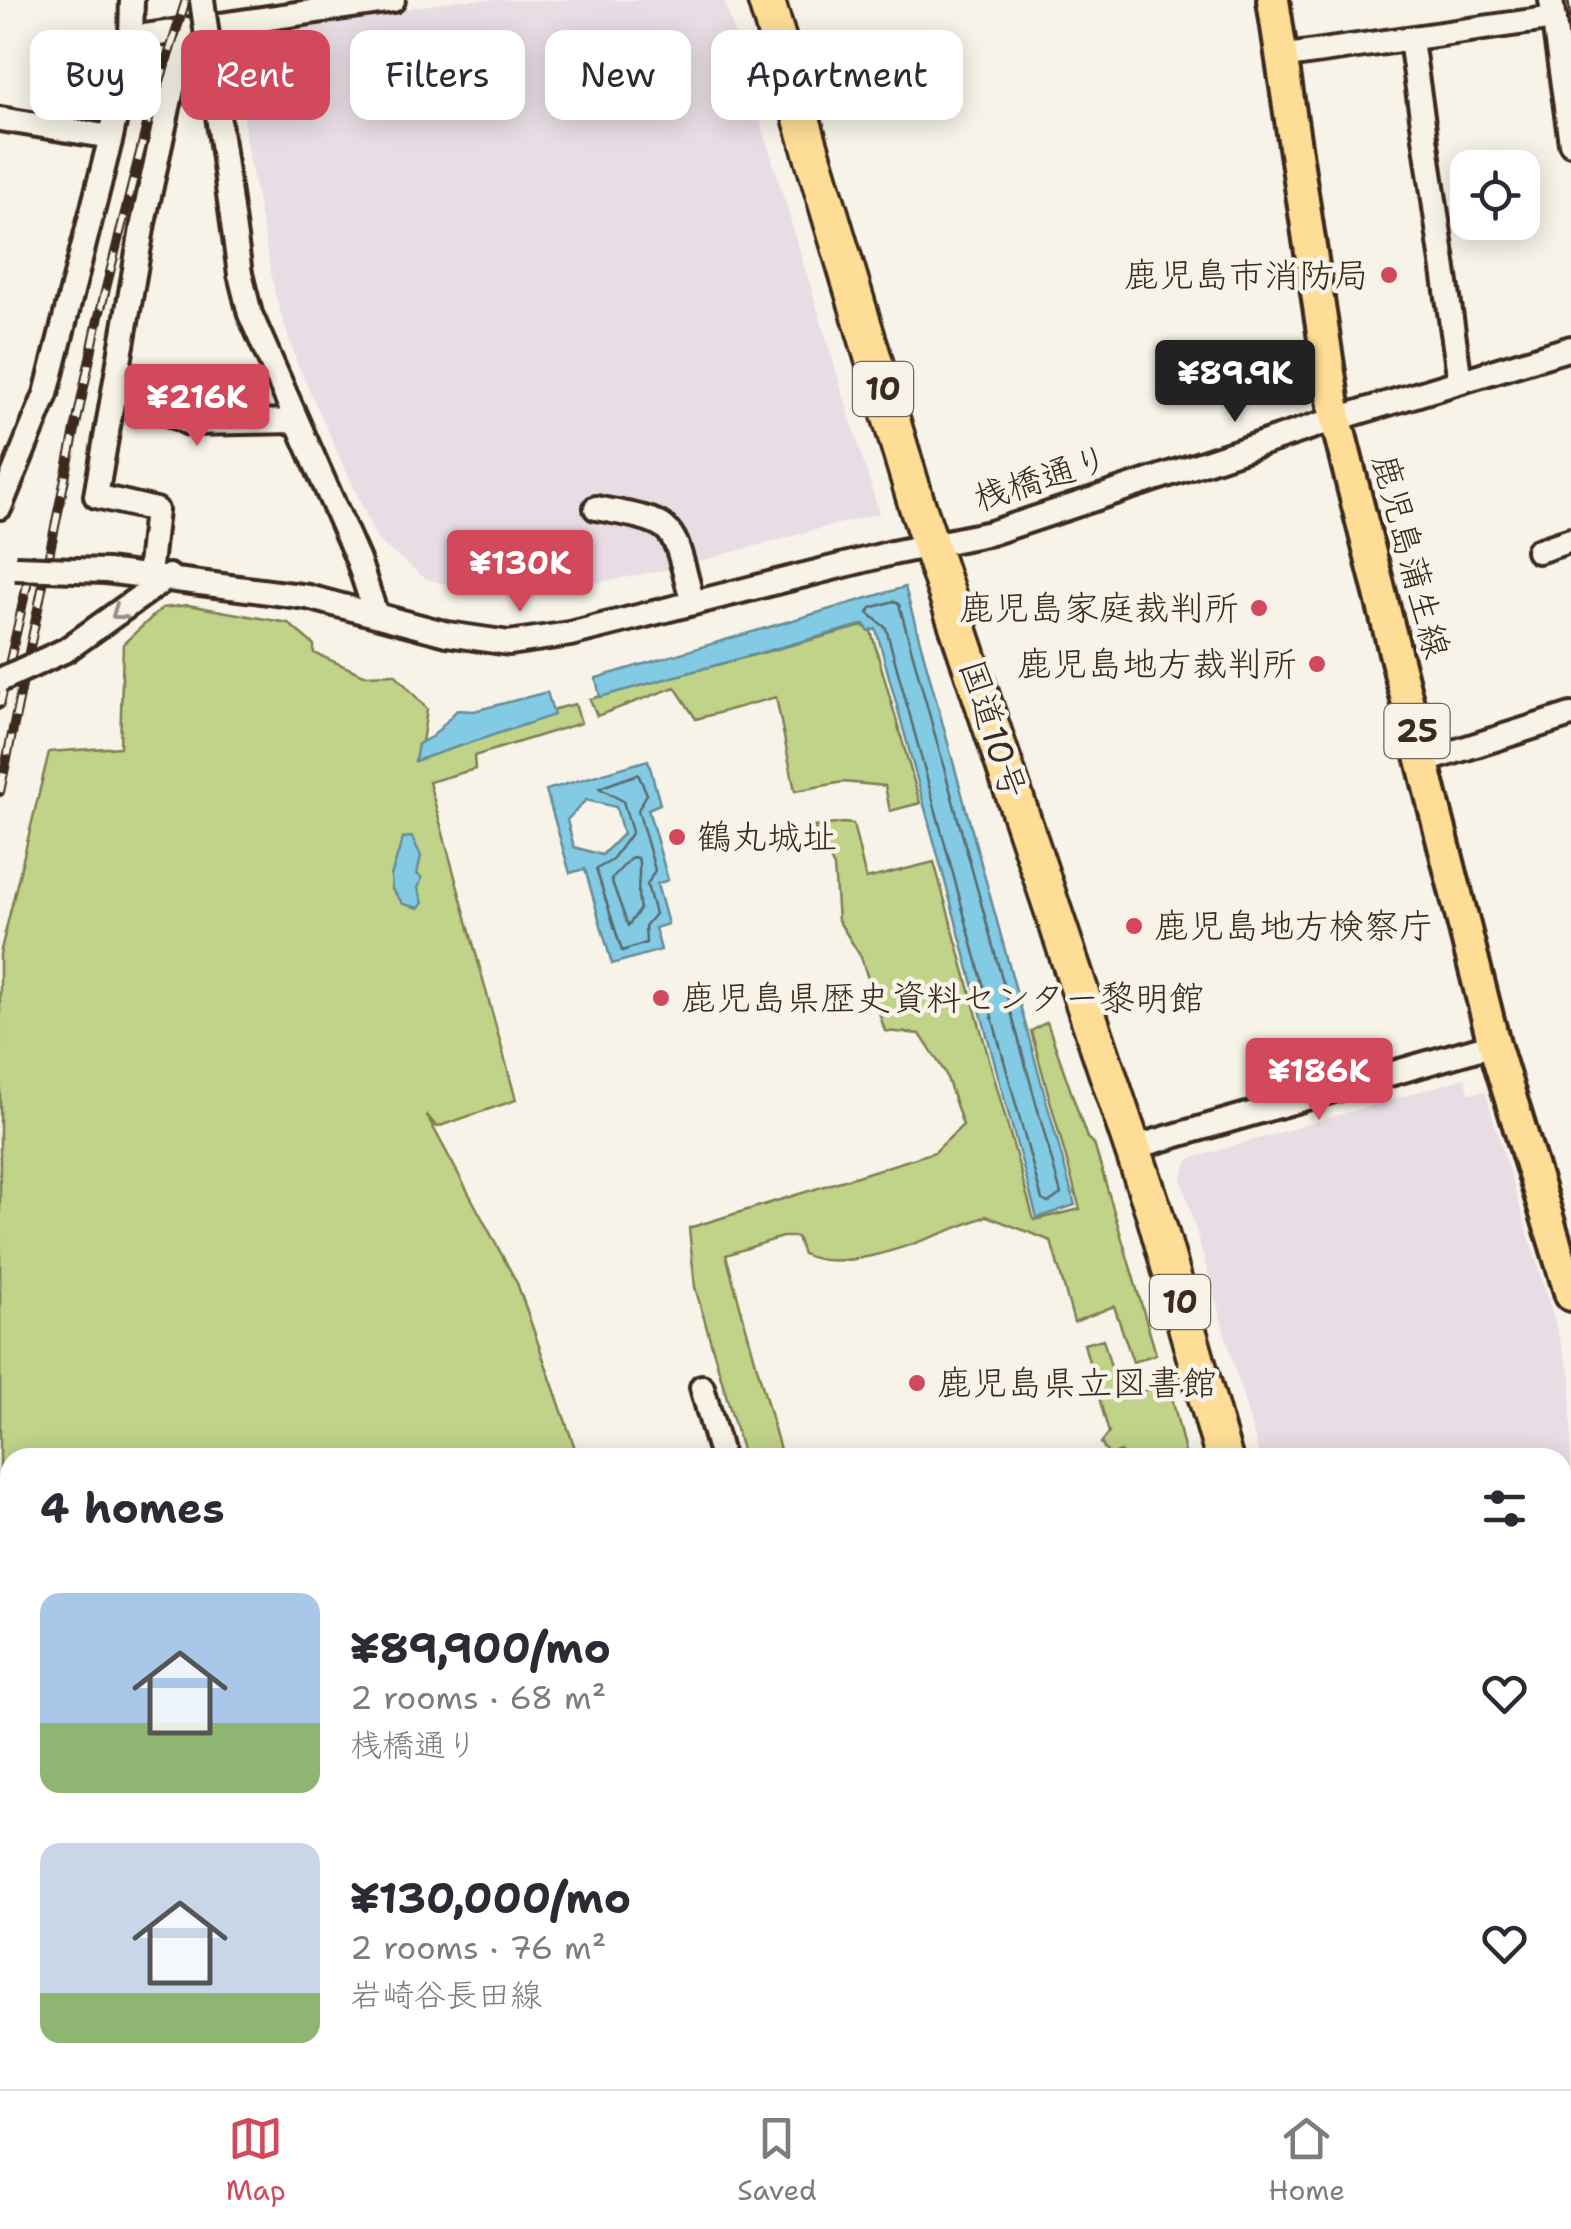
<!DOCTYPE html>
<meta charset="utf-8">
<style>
:root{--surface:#fff;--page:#f7f7f7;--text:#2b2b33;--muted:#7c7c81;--line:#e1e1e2;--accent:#d1495b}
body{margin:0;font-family:"Shantell Sans","Klee One",sans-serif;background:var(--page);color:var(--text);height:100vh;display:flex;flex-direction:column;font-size:38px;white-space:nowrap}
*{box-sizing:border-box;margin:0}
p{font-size:32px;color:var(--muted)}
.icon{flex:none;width:55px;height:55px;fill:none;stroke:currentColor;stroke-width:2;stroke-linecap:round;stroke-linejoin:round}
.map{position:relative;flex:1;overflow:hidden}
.side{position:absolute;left:0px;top:1448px;width:1572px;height:642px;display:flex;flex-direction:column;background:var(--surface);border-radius:30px 30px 0 0;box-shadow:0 5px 25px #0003}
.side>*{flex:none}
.banner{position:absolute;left:30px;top:30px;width:1000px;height:90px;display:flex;gap:20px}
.tools{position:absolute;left:1450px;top:150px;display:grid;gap:20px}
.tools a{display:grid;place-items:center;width:90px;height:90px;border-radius:20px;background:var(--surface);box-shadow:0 5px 25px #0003;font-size:50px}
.price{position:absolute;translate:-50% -85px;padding:0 22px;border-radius:10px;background:var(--accent);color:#fff;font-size:32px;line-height:65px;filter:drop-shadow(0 2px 5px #0008)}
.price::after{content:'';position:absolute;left:50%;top:60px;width:30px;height:22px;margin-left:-15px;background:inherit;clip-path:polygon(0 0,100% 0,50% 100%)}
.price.selected{background:#222;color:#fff}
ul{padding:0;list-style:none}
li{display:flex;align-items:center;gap:30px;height:250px;padding:0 40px}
li span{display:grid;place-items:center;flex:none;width:280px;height:200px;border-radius:20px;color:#555}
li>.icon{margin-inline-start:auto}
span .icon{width:120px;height:120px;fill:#fffc;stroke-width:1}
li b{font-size:42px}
h2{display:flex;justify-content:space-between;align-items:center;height:120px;padding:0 40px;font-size:42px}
.pill{padding:0 35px;border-radius:20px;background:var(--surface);box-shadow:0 5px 25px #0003;font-size:35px;line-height:90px}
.pill.selected{background:var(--accent);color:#fff}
.dock{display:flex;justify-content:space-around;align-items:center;height:140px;border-top:2px solid var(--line);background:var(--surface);font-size:28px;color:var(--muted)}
.dock a{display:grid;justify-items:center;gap:5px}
.dock .selected{color:var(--accent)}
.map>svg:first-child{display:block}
</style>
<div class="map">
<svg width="1571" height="2089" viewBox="0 0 1571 2089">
<rect width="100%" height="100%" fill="#f7f3e8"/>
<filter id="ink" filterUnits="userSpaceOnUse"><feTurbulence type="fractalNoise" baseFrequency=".01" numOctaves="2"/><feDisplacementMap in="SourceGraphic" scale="20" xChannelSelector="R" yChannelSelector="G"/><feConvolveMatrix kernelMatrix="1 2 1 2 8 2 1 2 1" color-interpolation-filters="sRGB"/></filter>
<g filter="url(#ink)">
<!-- built -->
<path fill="#e8dde4" d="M460 0H724L879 513 670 569 544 593H483L426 579 378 541 297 363 275 295 247 144 234 36Z
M1465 1078 1469 1093 1485 1091 1571 1376V1544L1563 1546 1562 1458 1260 1457 1181 1178 1189 1159Z"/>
<!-- green -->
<path fill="#c0d388" stroke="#7e7e53" stroke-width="2.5" d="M188 605 288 623 314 645V653L364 675 395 674 427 709 422 743 575 704 581 723 474 756 475 769 429 782 516 1100 437 1127 426 1114 517 1283 578 1457 10 1458V2080H705L706 2089H0V954L49 752 120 747 123 644 162 608Z
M863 626 871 631 920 803 890 811 885 786 843 782 795 791 776 697 696 719 675 687 597 716 590 699Z
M843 823 853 824 866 879 934 862 1034 1220 1080 1209 1031 1031 1047 1022 1087 1138 1094 1144 1156 1354 1133 1362 1114 1306 1074 1322 1051 1241 987 1216C940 1233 848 1277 803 1254L797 1237H782L726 1255 782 1457H744L695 1287 689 1228 935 1152 963 1125 945 1072 920 1034 885 1031 861 957 838 920 834 867 814 827Z
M1103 1339 1117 1388 1131 1394 1169 1384 1186 1457H1123L1121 1452 1109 1456 1101 1443 1109 1433 1084 1344Z
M1571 2003V2089H1439L1436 2080H1562L1563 2006Z"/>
<!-- water -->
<path fill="#83cbe4" stroke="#668b95" stroke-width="2.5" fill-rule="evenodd" d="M905 587 1075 1205 1037 1218 876 629 868 631 865 624 600 697 596 678Z
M547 692 554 715 415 761 418 744 433 736 457 710 474 711Z
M648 760 660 804 648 809 668 880 657 884 668 924 655 928 661 950 612 964 585 869 570 873 546 790ZM586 800 616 807 623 834 602 855 574 847 567 820Z
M412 837 421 856 417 874 422 878 418 888 423 903 419 908 403 904 392 889 391 876 403 838Z"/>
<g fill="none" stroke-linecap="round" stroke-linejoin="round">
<!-- shore -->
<path stroke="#586a6d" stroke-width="2.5" d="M894 601 899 604 1061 1194 1048 1203 1042 1200 886 628 868 613 871 608Z
M638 774 647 794 638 810 655 870 647 885 655 914 645 926 646 943 622 951 596 869 611 861 632 832 623 801 599 788Z
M632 857 638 858C642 868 635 889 640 909L628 926 611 879Z"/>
<!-- minor casing -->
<g stroke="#3b2a1e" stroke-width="30">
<path id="minor" d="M1551 0 1571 143
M131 38 393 0
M1411 40 1460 381
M1280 57 1554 18
M0 119 111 137
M240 274 250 314 358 560 376 615
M118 389 189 423 295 421
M0 507 46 394 111 137 131 38 132 0
M596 508C681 524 670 520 693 603
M1538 551 1571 540
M106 571 308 597 447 634 509 643 570 634 892 553 991 533 1336 419 1571 348
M149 575 156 510 96 496 143 223 185 29
M66 650 169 576
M1425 761 1571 715
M1132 1148 1494 1044
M702 1387 722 1458
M1562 1647 1571 1645
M0 1951 10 1953
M714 2080 715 2089
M963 2080 965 2089
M69 2089 71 2080
M1197 2089 1230 2080"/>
</g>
<!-- major casing -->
<g stroke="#3b2a1e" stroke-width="38">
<path id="major" d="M1273 0 1336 419 1494 1044 1571 1295"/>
</g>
<!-- highway casing -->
<g stroke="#3b2a1e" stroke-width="42">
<path id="highway" d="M766 0 916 502 1154 1212 1224 1458
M1562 1971 1571 1968
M1398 2080 1401 2089"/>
</g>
<!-- minor -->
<use href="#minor" stroke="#f7f3e8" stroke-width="22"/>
<!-- major -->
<use href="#major" stroke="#fedd96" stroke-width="30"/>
<!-- highway -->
<use href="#highway" stroke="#fedd96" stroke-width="35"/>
<!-- tram -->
<path stroke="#3b2a1e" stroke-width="2.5" d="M1568 0 1571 23"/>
<!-- rail casing -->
<g stroke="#3b2a1e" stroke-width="10">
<path id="rail" d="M0 705 33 558
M0 792 97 324 151 109 186 0"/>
</g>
<!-- rail -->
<use href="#rail" stroke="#f7f3e8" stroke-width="6" stroke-dasharray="19" stroke-linecap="butt"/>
<!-- minor-bridge casing -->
<g stroke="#3b2a1e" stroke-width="30" stroke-linecap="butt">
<path id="minor-bridge" d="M202 0 240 274
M15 568 106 571
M0 680 66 650"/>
</g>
<!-- minor-bridge -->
<use href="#minor-bridge" stroke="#f7f3e8" stroke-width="22"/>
</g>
<!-- one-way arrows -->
<defs><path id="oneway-chevron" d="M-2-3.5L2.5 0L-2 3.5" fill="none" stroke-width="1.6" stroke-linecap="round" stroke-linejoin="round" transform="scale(2.5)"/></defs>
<use stroke="#998e83" href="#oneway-chevron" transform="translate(118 613) rotate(144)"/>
</g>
<!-- markers -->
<g fill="#d1495b" stroke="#f7f3e8" stroke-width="4">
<circle cx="1389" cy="275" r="10"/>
<circle cx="1259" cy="608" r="10"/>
<circle cx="1317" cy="664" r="10"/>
<circle cx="677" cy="837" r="10"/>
<circle cx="1134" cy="926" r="10"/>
<circle cx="661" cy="998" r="10"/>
<circle cx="917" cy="1383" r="10"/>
</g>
<g text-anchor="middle" stroke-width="9" stroke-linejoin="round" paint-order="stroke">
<!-- shield labels -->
<g fill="#f7f3e8" stroke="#73665b" stroke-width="2.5">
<rect x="853" y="362" width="60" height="54" rx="8"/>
<rect x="1384.5" y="704" width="65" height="54" rx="8"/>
<rect x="1150" y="1275" width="60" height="54" rx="8"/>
</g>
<g font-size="32" font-weight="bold" fill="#3b2a1e">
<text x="883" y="400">10</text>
<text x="1417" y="742">25</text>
<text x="1180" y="1313">10</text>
</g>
<!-- poi labels -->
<g font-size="35" fill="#3b2a1e" stroke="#f7f3e8" text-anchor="start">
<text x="1369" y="287" text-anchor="end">鹿児島市消防局</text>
<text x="1239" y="620" text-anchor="end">鹿児島家庭裁判所</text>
<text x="1297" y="676" text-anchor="end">鹿児島地方裁判所</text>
<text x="697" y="849">鶴丸城址</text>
<text x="1154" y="938">鹿児島地方検察庁</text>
<text x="681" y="1010">鹿児島県歴史資料センター黎明館</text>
<text x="937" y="1395">鹿児島県立図書館</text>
</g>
<!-- street labels -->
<g font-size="35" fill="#3b2a1e" stroke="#f7f3e8">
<text transform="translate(1041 478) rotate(-18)" y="12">桟橋通り</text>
<text transform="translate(1411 556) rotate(75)" y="12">鹿児島蒲生線</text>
<text transform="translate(993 729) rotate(72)" y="12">国道10号</text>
</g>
</g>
</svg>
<div class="tools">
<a><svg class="icon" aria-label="locate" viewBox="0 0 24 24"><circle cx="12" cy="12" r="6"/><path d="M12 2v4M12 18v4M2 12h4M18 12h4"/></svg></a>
</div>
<b class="price selected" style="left:1235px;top:425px">¥89.9K</b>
<b class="price" style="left:197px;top:449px">¥216K</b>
<b class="price" style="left:520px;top:615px">¥130K</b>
<b class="price" style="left:1319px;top:1123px">¥186K</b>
<div class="banner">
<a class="pill">Buy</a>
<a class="pill selected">Rent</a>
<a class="pill">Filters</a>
<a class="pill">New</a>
<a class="pill">Apartment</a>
</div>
<section class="side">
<h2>4 homes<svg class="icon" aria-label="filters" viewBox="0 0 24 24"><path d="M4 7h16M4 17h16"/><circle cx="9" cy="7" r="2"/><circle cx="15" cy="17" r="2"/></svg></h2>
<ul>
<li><span style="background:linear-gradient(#a9c7e8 65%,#8fb573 0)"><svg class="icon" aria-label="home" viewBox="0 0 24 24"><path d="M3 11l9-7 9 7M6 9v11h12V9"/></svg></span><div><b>¥89,900/mo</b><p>2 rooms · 68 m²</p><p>桟橋通り</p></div><svg class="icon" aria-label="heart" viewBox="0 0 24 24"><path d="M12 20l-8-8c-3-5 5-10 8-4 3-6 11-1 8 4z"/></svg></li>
<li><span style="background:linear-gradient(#c9d6e8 75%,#8fb573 0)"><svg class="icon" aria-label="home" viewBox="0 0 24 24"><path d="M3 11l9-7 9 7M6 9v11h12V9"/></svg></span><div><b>¥130,000/mo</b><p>2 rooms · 76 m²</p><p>岩崎谷長田線</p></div><svg class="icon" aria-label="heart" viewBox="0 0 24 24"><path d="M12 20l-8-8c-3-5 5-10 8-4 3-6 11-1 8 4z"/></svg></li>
</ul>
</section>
</div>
<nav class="dock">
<a class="selected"><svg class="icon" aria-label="map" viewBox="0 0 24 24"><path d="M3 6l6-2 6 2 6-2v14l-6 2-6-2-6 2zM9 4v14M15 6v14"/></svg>Map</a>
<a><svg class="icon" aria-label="saved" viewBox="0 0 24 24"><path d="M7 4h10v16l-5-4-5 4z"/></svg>Saved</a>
<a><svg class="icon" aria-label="home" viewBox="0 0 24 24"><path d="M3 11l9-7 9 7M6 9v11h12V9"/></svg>Home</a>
</nav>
